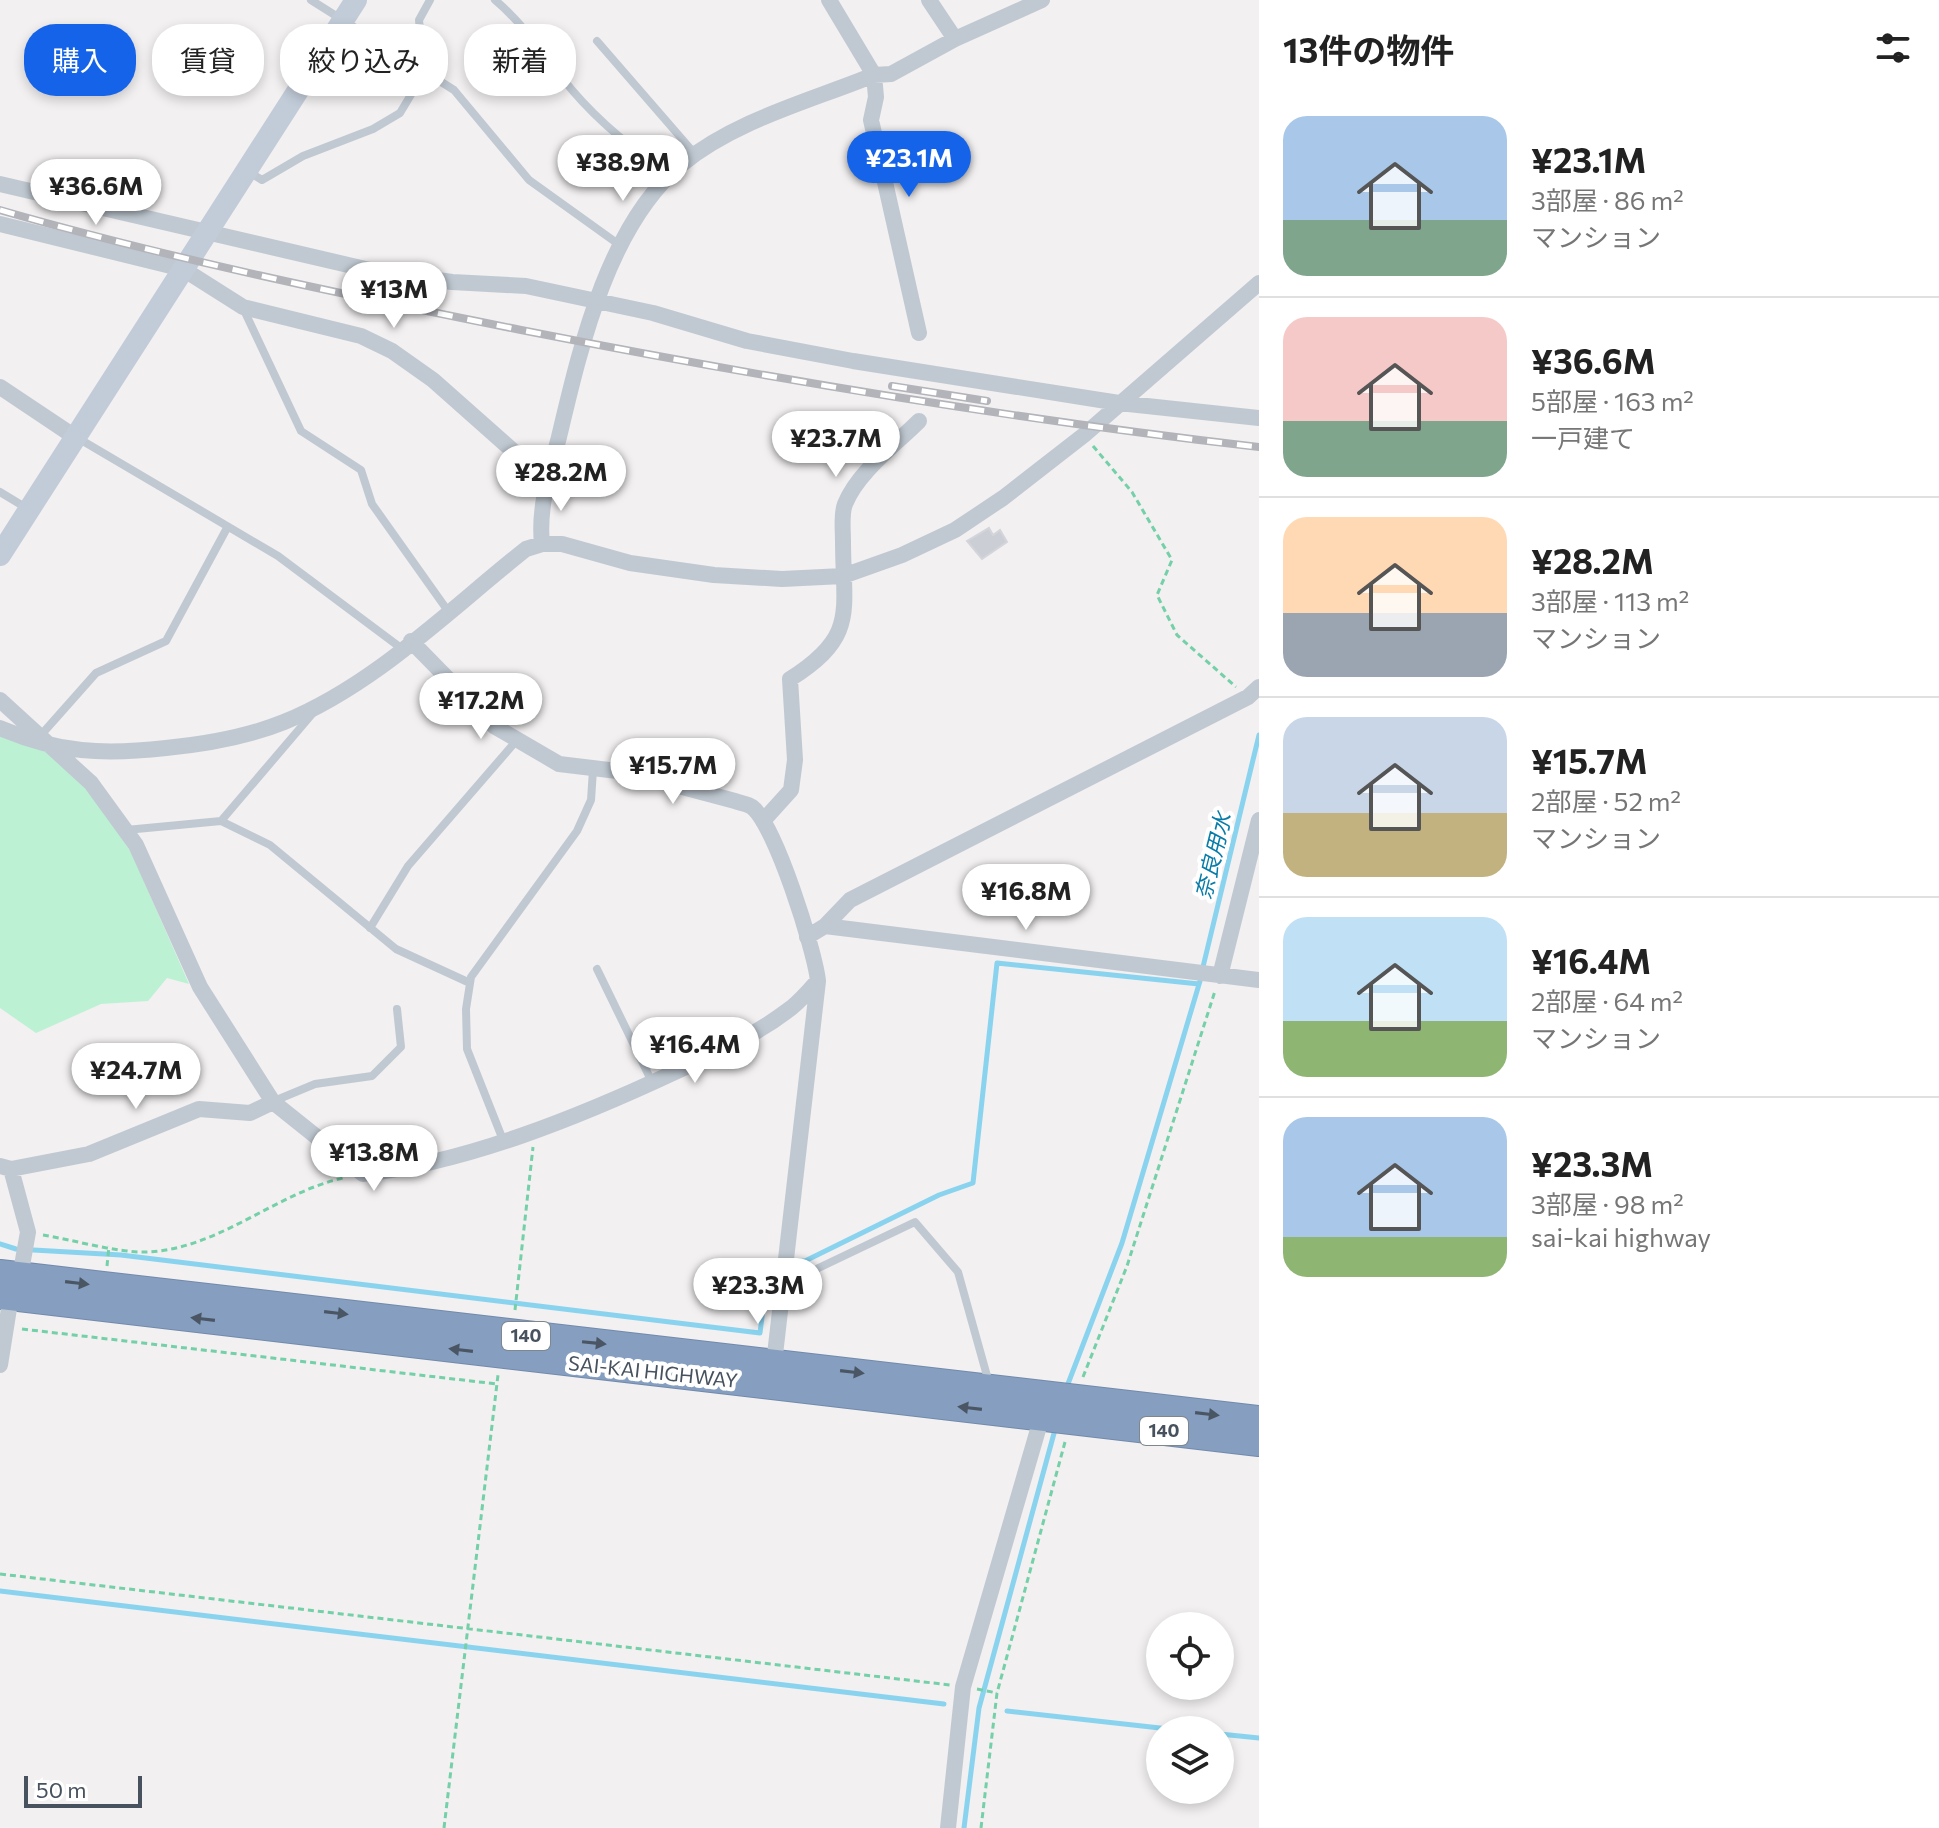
<!DOCTYPE html>
<html lang="ja">
<meta charset="utf-8">
<style>
:root{--surface:#fff;--page:#f6f6f6;--text:#222;--muted:#767676;--line:#e0e0e0;--accent:#1463e8}
body{margin:0;font-family:Commissioner,"Noto Sans JP",sans-serif;background:var(--page);color:var(--text);height:100vh;display:flex;flex-direction:column;font-size:30px;white-space:nowrap}
*{box-sizing:border-box;margin:0}
p{font-size:26px;color:var(--muted)}
.icon{flex:none;width:44px;height:44px;fill:none;stroke:currentColor;stroke-width:2;stroke-linecap:round;stroke-linejoin:round}
.map{position:relative;flex:1;overflow:hidden}
.details{display:flex;flex-direction:column;background:var(--surface);width:680px}
.details>*{flex:none}
.hud{position:absolute;left:24px;top:24px;width:760px;height:72px;display:flex;gap:16px}
.buttons{position:absolute;left:1146px;top:1612px;display:grid;gap:16px}
.buttons a{display:grid;place-items:center;width:88px;height:88px;border-radius:50%;background:var(--surface);box-shadow:0 4px 12px #0003;font-size:40px}
.scale{position:absolute;left:24px;bottom:20px;width:118px;box-sizing:border-box;padding-left:8px;border:4px solid #47525e;border-top:0;font-size:22px;line-height:28px;white-space:nowrap;color:#47525e;-webkit-text-stroke:6px #fff;paint-order:stroke}
.price{position:absolute;translate:-50% -68px;padding:0 18px;border-radius:28px;background:#fff;color:#222;font-size:26px;line-height:52px;filter:drop-shadow(0 2px 4px #0008)}
.price::after{content:'';position:absolute;left:50%;top:48px;width:24px;height:18px;margin-left:-12px;background:inherit;clip-path:polygon(0 0,100% 0,50% 100%)}
.price.on{background:var(--accent);color:#fff}
ul{padding:0;list-style:none}
li{display:flex;align-items:center;gap:24px;height:200px;padding:0 24px}
li+li{border-top:2px solid var(--line)}
li span{display:grid;place-items:center;flex:none;width:224px;height:160px;border-radius:24px;color:#555}
li>.icon{margin-inline-start:auto}
span .icon{width:96px;height:96px;fill:#fffc;stroke-width:1}
li b{font-size:34px}
h2{display:flex;justify-content:space-between;align-items:center;height:96px;padding:0 24px;font-size:34px}
.chip{padding:0 28px;border-radius:32px;background:var(--surface);box-shadow:0 4px 12px #0003;font-size:28px;line-height:72px}
.chip.on{background:var(--accent);color:#fff}
main{display:flex;flex:1;min-height:0}
.map>svg:first-child{display:block}
</style>
<main>
<div class="map">
<svg width="1259" height="1828" viewBox="0 0 1259 1828">
<rect width="100%" height="100%" fill="#f2f0f0"/>
<!-- green -->
<path fill="#bdf1d4" d="M0 728 56 750 90 792 131 852 189 984 167 978 148 1001 101 1004 36 1033 0 1008Z"/>
<g fill="none" stroke-linecap="round" stroke-linejoin="round">
<!-- stream -->
<path stroke="#89d3ef" stroke-width="5" d="M1202 971 1259 735
M0 1244 16 1249 121 1255 760 1333 769 1261H805L939 1195 973 1183 997 963 1199 984
M1066 1389 1122 1243 1200 981
M0 1591 944 1704
M1007 1711 1178 1730
M1220 1734 1259 1738
M964 1828 979 1708 1056 1426"/>
</g>
<!-- building -->
<path fill="#ccced5" stroke="#d4d5db" stroke-width="2" d="M989 528 993 535 1000 530 1007 542 982 559 967 541Z"/>
<g fill="none" stroke-linecap="round" stroke-linejoin="round">
<!-- highway casing -->
<g stroke="#718aac" stroke-width="30">
<path id="highway" d="M0 1274 1259 1420
M0 1295 1259 1442"/>
</g>
<!-- path -->
<path stroke="#74d0a8" stroke-width="3" stroke-dasharray="6 4" stroke-linecap="butt" d="M1093 446 1132 492 1172 560 1157 595 1177 635 1236 687
M43 1235C74 1240 117 1253 147 1252 219 1249 276 1193 343 1178
M107 1266 109 1246
M515 1310 533 1147
M22 1329 497 1384
M1083 1377 1127 1266 1215 991
M0 1574 950 1685
M977 1689 997 1693
M444 1828 498 1375
M981 1828 997 1693 1065 1442"/>
<!-- lane -->
<path stroke="#c0c9d2" stroke-width="8" d="M311 0 454 90 529 180 621 246
M495 0C526 26 546 59 572 90 601 124 633 149 670 175
M597 41 695 154
M249 172 262 180 303 156 373 129 400 113 424 73 419 20 430 0
M243 308 301 431 361 470 372 504 448 611
M76 437 278 556 401 648
M0 492 28 509
M41 735 96 673 166 641 227 528
M221 821 313 713
M126 830 221 821 270 845 396 949 470 983
M370 928 408 866 517 740
M597 969 652 1082
M274 1101 315 1084 372 1076 401 1047 397 1009
M503 1140 467 1049 466 1009 471 977 577 831 591 800 593 770
M784 1280 810 1272 915 1222 958 1272 989 1383"/>
<!-- street -->
<path stroke="#c0c9d2" stroke-width="16" d="M829 0 874 75 876 97 871 120 919 333
M929 0 955 39
M0 184 374 271 452 282 526 286 653 313 747 341 853 361 1119 403 1259 418
M0 224 183 269 243 307 361 336 392 351 433 380 548 482
M0 387 75 437
M542 544C538 507 550 472 559 437 580 349 608 224 682 164 736 120 810 101 874 75L891 74 955 39 1042 0
M411 641 494 726 559 764 626 772 735 801C740 803 748 804 752 807 775 824 815 951 818 981L773 1372
M0 700 91 783 136 845 200 987 273 1102 363 1174C466 1163 581 1116 675 1072 713 1055 754 1036 787 1011 799 1003 808 991 818 981
M0 728C59 753 103 755 166 748 207 744 247 737 284 722 375 685 450 609 526 549L542 544H562L630 563 714 575 782 579 843 576 902 555 955 530 1003 498 1084 435 1259 283
M763 821 791 790 795 760 790 679C858 636 843 612 843 541 843 530 841 514 845 504 858 472 895 445 919 421
M825 926 1259 980
M807 937 825 926 850 900 1248 697 1259 687
M1220 976 1259 820
M0 1166 11 1169 89 1154 199 1109 250 1113 273 1102
M0 1365 11 1296 20 1277 28 1232 11 1169
M948 1828 963 1687 1042 1416"/>
<!-- secondary -->
<path stroke="#c2ccd9" stroke-width="22" d="M0 555 356 0"/>
<!-- highway -->
<use href="#highway" stroke="#869fc0" stroke-width="28"/>
<!-- rail casing -->
<g stroke="#b2b4ba" stroke-width="8">
<path id="rail" d="M0 210C171 259 346 295 521 330 766 378 1011 419 1259 447
M892 386 987 401"/>
</g>
<!-- rail -->
<use href="#rail" stroke="#fff" stroke-width="5" stroke-dasharray="15" stroke-linecap="butt"/>
</g>
<!-- one-way arrows -->
<defs><path id="oneway-solid" d="M-6-.8H1V-3.2L6.5 0L1 3.2V.8H-6Z" transform="scale(2)"/></defs>
<g fill="#4a5663">
<use href="#oneway-solid" transform="translate(77 1283) rotate(7)"/>
<use href="#oneway-solid" transform="translate(336 1313) rotate(7)"/>
<use href="#oneway-solid" transform="translate(203 1319) rotate(-173)"/>
<use href="#oneway-solid" transform="translate(594 1343) rotate(6)"/>
<use href="#oneway-solid" transform="translate(461 1350) rotate(-173)"/>
<use href="#oneway-solid" transform="translate(852 1372) rotate(7)"/>
<use href="#oneway-solid" transform="translate(970 1408) rotate(-173)"/>
<use href="#oneway-solid" transform="translate(1207 1414) rotate(7)"/>
</g>
<g text-anchor="middle" stroke-width="8" stroke-linejoin="round" paint-order="stroke">
<!-- shield labels -->
<g fill="#fff" stroke="#7e868e" stroke-width="2">
<rect x="502" y="1322" width="48" height="28" rx="6"/>
<rect x="1140" y="1417" width="48" height="28" rx="6"/>
</g>
<g font-size="18" font-weight="bold" fill="#47525e">
<text x="526" y="1342">140</text>
<text x="1164" y="1437">140</text>
</g>
<!-- street labels -->
<g font-size="20" fill="#47525e" stroke="#fff">
<text transform="translate(653 1372) rotate(6)" y="7">SAI-KAI HIGHWAY</text>
</g>
<!-- water labels -->
<g font-size="22" font-style="italic" fill="#087ca8" stroke="#fff">
<text transform="translate(1213 856) rotate(-76)" y="8">奈良用水</text>
</g>
</g>
</svg>
<div class="buttons">
<a><svg class="icon" aria-label="locate" viewBox="0 0 24 24"><circle cx="12" cy="12" r="6"/><path d="M12 2v4M12 18v4M2 12h4M18 12h4"/></svg></a>
<a><svg class="icon" aria-label="layers" viewBox="0 0 24 24"><path d="M12 4l9 5-9 5-9-5zM3 14l9 5 9-5"/></svg></a>
</div>
<div class="scale">50 m</div>
<b class="price on" style="left:909px;top:199px">¥23.1M</b>
<b class="price" style="left:623px;top:203px">¥38.9M</b>
<b class="price" style="left:96px;top:227px">¥36.6M</b>
<b class="price" style="left:394px;top:330px">¥13M</b>
<b class="price" style="left:836px;top:479px">¥23.7M</b>
<b class="price" style="left:561px;top:513px">¥28.2M</b>
<b class="price" style="left:481px;top:741px">¥17.2M</b>
<b class="price" style="left:673px;top:806px">¥15.7M</b>
<b class="price" style="left:1026px;top:932px">¥16.8M</b>
<b class="price" style="left:695px;top:1085px">¥16.4M</b>
<b class="price" style="left:136px;top:1111px">¥24.7M</b>
<b class="price" style="left:374px;top:1193px">¥13.8M</b>
<b class="price" style="left:758px;top:1326px">¥23.3M</b>
<div class="hud">
<a class="chip on">購入</a>
<a class="chip">賃貸</a>
<a class="chip">絞り込み</a>
<a class="chip">新着</a>
</div>
</div>
<section class="details">
<h2>13件の物件<svg class="icon" aria-label="filters" viewBox="0 0 24 24"><path d="M4 7h16M4 17h16"/><circle cx="9" cy="7" r="2"/><circle cx="15" cy="17" r="2"/></svg></h2>
<ul>
<li><span style="background:linear-gradient(#a9c7e8 65%,#7fa58c 0)"><svg class="icon" aria-label="home" viewBox="0 0 24 24"><path d="M3 11l9-7 9 7M6 9v11h12V9"/></svg></span><div><b>¥23.1M</b><p>3部屋 · 86 m²</p><p>マンション</p></div></li>
<li><span style="background:linear-gradient(#f6c9c9 65%,#7fa58c 0)"><svg class="icon" aria-label="home" viewBox="0 0 24 24"><path d="M3 11l9-7 9 7M6 9v11h12V9"/></svg></span><div><b>¥36.6M</b><p>5部屋 · 163 m²</p><p>一戸建て</p></div></li>
<li><span style="background:linear-gradient(#ffd9b3 60%,#9aa5b1 0)"><svg class="icon" aria-label="home" viewBox="0 0 24 24"><path d="M3 11l9-7 9 7M6 9v11h12V9"/></svg></span><div><b>¥28.2M</b><p>3部屋 · 113 m²</p><p>マンション</p></div></li>
<li><span style="background:linear-gradient(#c9d6e8 60%,#c2b280 0)"><svg class="icon" aria-label="home" viewBox="0 0 24 24"><path d="M3 11l9-7 9 7M6 9v11h12V9"/></svg></span><div><b>¥15.7M</b><p>2部屋 · 52 m²</p><p>マンション</p></div></li>
<li><span style="background:linear-gradient(#bfe0f5 65%,#8fb573 0)"><svg class="icon" aria-label="home" viewBox="0 0 24 24"><path d="M3 11l9-7 9 7M6 9v11h12V9"/></svg></span><div><b>¥16.4M</b><p>2部屋 · 64 m²</p><p>マンション</p></div></li>
<li><span style="background:linear-gradient(#a9c7e8 75%,#8fb573 0)"><svg class="icon" aria-label="home" viewBox="0 0 24 24"><path d="M3 11l9-7 9 7M6 9v11h12V9"/></svg></span><div><b>¥23.3M</b><p>3部屋 · 98 m²</p><p>sai-kai highway</p></div></li>
</ul>
</section>
</main>
